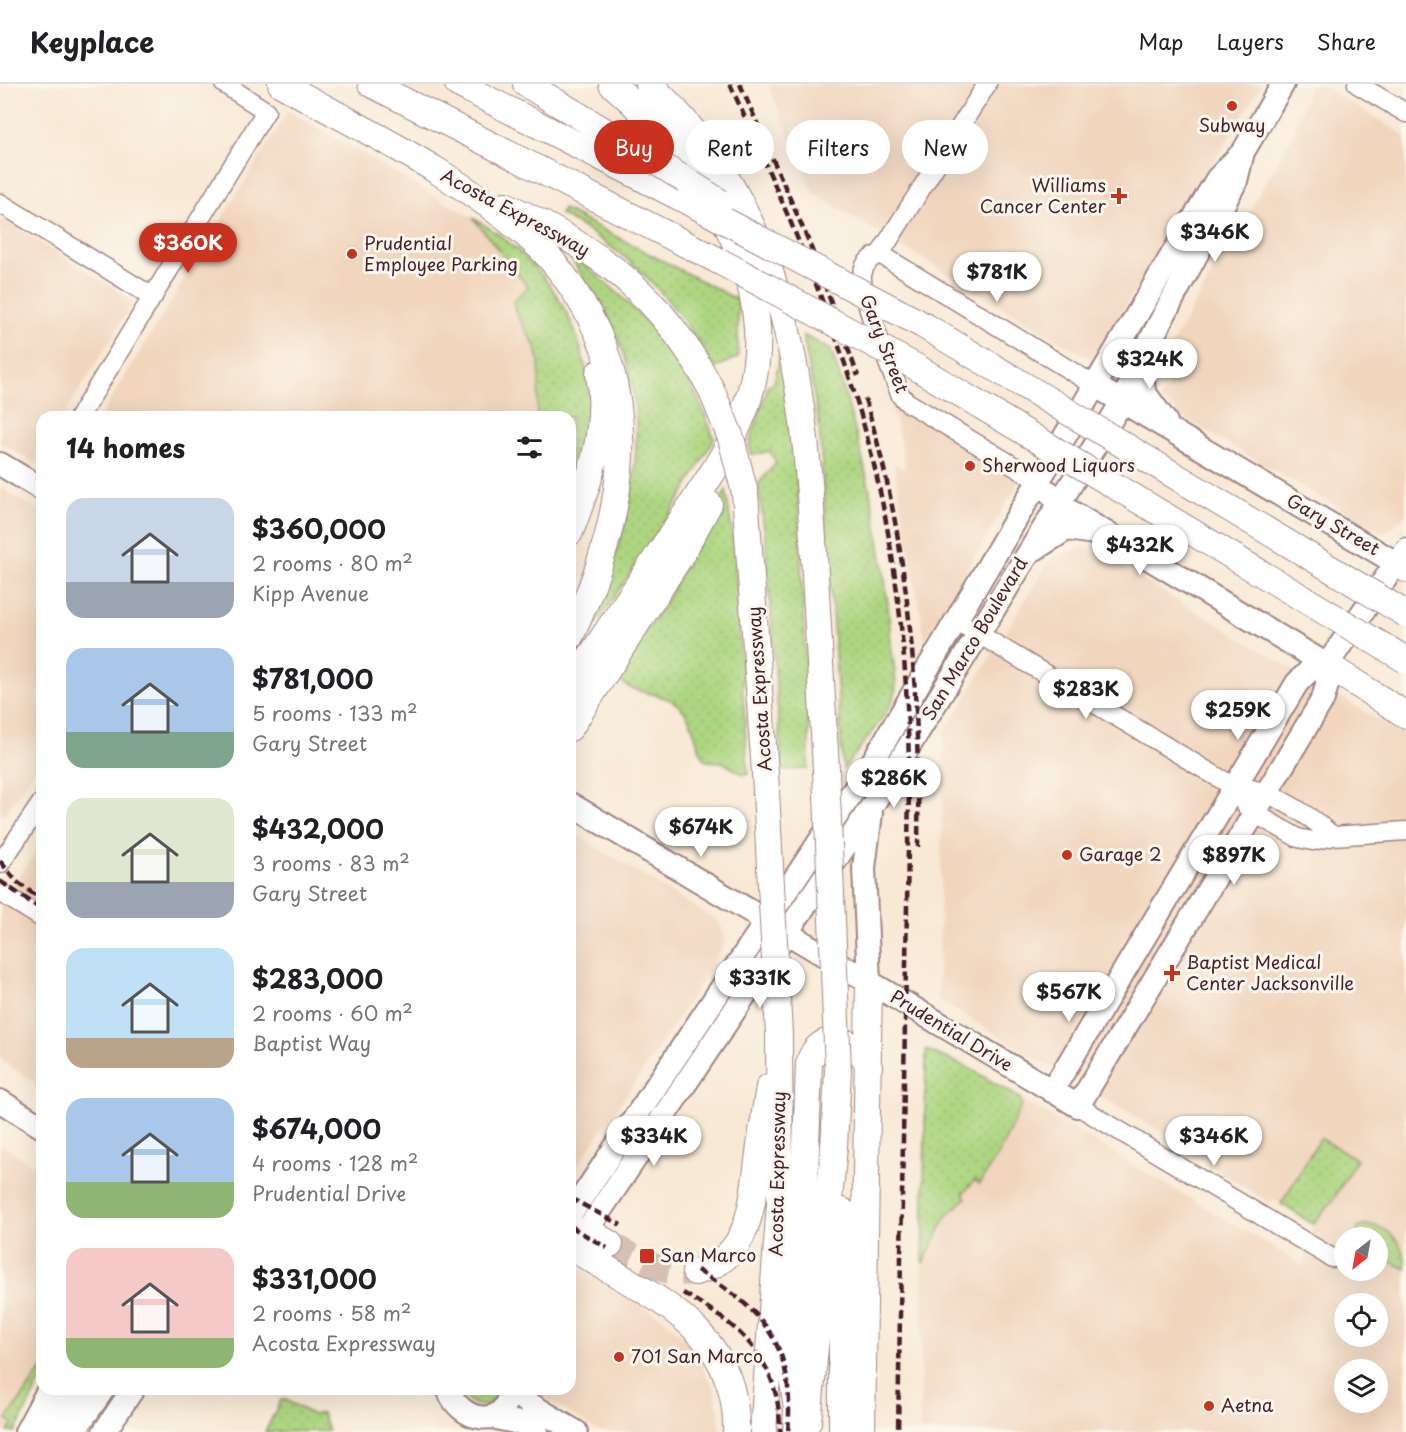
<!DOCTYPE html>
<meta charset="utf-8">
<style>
:root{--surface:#fff;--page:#f6f6f6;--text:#202124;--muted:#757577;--line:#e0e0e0;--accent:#c8321e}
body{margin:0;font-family:"Playpen Sans",sans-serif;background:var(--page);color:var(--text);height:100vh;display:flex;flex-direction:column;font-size:22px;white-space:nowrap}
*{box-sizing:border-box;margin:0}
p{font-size:20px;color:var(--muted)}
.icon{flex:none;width:33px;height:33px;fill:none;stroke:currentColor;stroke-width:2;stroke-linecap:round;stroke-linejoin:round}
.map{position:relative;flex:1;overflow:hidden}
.side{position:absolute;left:36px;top:327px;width:540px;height:984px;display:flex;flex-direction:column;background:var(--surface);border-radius:18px;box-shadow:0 6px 24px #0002}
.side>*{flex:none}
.guide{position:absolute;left:594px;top:36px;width:570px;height:54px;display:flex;gap:12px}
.needle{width:39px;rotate:211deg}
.fabs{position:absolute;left:1334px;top:1143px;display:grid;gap:12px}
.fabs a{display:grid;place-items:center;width:54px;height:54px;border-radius:50%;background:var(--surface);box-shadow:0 6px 24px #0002;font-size:30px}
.price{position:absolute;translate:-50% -51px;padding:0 14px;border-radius:21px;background:#fff;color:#222;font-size:20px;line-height:39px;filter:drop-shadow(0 2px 3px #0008)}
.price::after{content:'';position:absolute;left:50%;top:36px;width:18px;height:14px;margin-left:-9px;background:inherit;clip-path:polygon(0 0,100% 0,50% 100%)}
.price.on{background:var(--accent);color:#fff}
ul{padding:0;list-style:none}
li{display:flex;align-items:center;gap:18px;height:150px;padding:0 30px}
li span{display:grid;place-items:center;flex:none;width:168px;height:120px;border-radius:18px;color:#555}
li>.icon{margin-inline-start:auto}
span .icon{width:72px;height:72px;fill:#fffc;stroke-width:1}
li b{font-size:26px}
h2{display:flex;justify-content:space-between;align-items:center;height:72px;padding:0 30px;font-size:26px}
.chip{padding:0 21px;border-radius:27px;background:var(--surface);box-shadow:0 6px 24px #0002;font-size:21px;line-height:54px}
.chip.on{background:var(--accent);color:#fff}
header{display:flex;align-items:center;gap:36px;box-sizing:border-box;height:84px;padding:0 30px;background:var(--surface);border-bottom:2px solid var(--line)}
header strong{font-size:28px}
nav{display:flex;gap:33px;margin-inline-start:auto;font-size:21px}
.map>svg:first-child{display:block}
</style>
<header>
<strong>Keyplace</strong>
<nav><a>Map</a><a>Layers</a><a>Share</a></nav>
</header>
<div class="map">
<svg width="1406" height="1348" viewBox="0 0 1406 1348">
<defs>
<pattern id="green-dots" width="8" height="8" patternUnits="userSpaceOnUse" patternTransform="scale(1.5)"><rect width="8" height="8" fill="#add680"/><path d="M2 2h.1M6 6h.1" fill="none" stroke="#96b76f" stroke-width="1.8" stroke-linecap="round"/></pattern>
</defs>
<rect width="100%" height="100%" fill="#fbf7ec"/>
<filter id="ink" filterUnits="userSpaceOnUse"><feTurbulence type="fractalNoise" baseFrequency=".0167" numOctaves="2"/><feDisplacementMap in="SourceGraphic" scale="12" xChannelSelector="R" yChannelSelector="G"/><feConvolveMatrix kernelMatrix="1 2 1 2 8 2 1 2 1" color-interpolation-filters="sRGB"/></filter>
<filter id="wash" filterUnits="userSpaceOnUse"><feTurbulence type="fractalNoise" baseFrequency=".008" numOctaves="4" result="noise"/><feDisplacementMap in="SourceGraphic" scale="24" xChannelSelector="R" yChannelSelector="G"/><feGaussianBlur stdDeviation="1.35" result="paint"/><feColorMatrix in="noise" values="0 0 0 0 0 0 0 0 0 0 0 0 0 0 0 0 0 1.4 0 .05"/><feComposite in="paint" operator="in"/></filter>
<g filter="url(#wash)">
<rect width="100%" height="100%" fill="#f8e9d6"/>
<!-- built -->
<path fill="#f1d5bd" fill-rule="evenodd" d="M768 0H1262L1092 276 814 110Z
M1310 0H1319L1406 52V430L1384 450 1178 331 1175 325 1160 316 1171 298 1161 292 1165 285 1163 275 1292 53Z
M288 27 473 134 499 163 528 204 515 230 528 246 539 274 537 329 548 333H100Z
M0 133 134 217 63 333H42V368L35 379 0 358Z
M891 315 1022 393 925 556 894 380 906 385Z
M0 404 42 429V675L5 730 0 731Z
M1082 460 1406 652V1348H920L926 966 967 983 1303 1181 1313 1140 1273 1115 1270 1119 1166 1054 1167 1051 938 916 944 649 1051 474 1079 465ZM1344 1154H1377V1186H1344ZM1344 1220H1377V1252H1344ZM1344 1286H1377V1318H1344Z
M570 747 718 837 725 854 722 865 664 956 570 1092Z
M42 758V1003L0 976V822Z
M0 1060 42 1087V1294L15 1348H0Z
M570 1179 664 1235 687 1256 699 1274 715 1308 719 1331V1348H600L542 1312 539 1305H570Z"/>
<!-- green -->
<path fill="url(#green-dots)" stroke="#7c7a56" stroke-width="1.5" d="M563 125 738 216V273L715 284C670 211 636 173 560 130Z
M473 134C541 173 584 234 589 313 590 323 592 334 591 345 589 369 577 396 570 419V333H548L537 330C537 312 542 289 538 272 533 251 516 237 513 217L528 203Z
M571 172C638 219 688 276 714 355L683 410 579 566C621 468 661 360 618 254 613 242 607 229 600 217 594 207 572 181 571 172Z
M803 251 831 266C863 362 885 459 891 560 892 574 898 596 895 610 890 629 856 669 843 685L819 339Z
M780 270 795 341 809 655 808 685 782 686 766 459 758 400 776 379 770 367 752 371 749 361 768 301 774 299Z
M726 406 734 462 748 690H743L722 678 706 677C694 661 696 637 680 623 663 606 629 612 619 594V589L666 517Z
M926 966 967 983 1020 1014 1022 1021 998 1071 979 1100 975 1096 963 1109 966 1114 947 1131 923 1180Z
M1320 1054 1357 1075 1333 1116 1313 1140 1281 1120Z
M1365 1141C1390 1141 1406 1161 1406 1185L1377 1171V1154L1356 1153 1358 1144Z
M42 1285V1294L15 1348H7L13 1340 7 1335Z
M458 1305H501C490 1331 472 1324 458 1305Z
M281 1316H286L313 1331 322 1329 328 1347 265 1348Z"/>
</g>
<g filter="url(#ink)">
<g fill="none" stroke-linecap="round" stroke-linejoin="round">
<!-- highway-tunnel -->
<path stroke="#d5c1b4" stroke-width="26" stroke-dasharray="26 13" stroke-linecap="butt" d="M610 1160C636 1175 664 1192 695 1188"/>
<!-- minor casing -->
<g stroke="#a18480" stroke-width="21">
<path id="minor" d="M1357 0 1406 29
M0 119 153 213
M880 170C870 173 864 180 862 191 860 212 892 289 901 312L907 318 1037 396
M880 170 1094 301
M880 170 987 0
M79 333 266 27 224 0
M1396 479 1406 463
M957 537 1234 703C1266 702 1309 731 1333 752
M1234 703 1249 726 1298 754 1313 757 1333 752 1406 747
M0 780 42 718
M0 808 42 834
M1078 1022 1332 1174"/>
</g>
<!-- major casing -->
<g stroke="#a18480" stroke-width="26">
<path id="major" d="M1141 277 1144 308 1166 338
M0 380 42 405
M1049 408 1068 426 1327 581
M1035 465 1067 445 1101 450
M570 720 1078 1022 1323 615 1327 601V581L1396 479 1094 301
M869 898 864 784 871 729
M1052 1007 1297 599 1309 587 1327 581
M0 1017 42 1043
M570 1131 870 682 1217 95 1243 68 1283 0
M577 1161 872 722 1122 318 1149 259 1236 97 1243 68
M448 1305C460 1339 506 1347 510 1305
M513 1305 528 1319 576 1348
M492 1333 519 1339 537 1348
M26 1348 49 1305
M104 1348 133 1305"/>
</g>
<!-- highway casing -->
<g stroke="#a18480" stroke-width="28">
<path id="highway" d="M281 0C367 48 462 92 535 159 553 175 567 195 580 216 647 322 621 446 570 553
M371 0 719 177
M458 0 687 117
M526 0 658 79
M649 0C787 128 804 296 814 472 818 543 822 615 826 686
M505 121C600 167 661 209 711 305
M745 409 765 689
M570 448C590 396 608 346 599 289
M1396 479 1406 485
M1327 581 1406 631
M570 603C605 550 641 497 676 444 703 403 735 360 749 313 785 193 697 74 612 0
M570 644 681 471 709 420
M587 1146 610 1160
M574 1165C649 1212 739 1243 736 1348
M695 1188C749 1176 752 1122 758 1077 761 1052 765 1028 769 1003
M808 1338 834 1063 838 986
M49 1348 78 1305
M71 1348 101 1305
M763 1348 780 1119 779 950
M796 1348 797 1326 791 1283 805 1092 809 980C818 944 858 953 869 983
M842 1348V1127
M862 1348 869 898"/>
</g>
<!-- minor -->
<use href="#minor" stroke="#fff" stroke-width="18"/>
<!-- major -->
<use href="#major" stroke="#fff" stroke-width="22"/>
<!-- highway -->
<use href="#highway" stroke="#fff" stroke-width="26"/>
<!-- rail -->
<path stroke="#4a1f2b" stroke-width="4.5" stroke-dasharray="9 4.5" stroke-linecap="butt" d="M730 0C775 101 821 202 854 308 894 436 909 570 909 704L898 1348
M740 0 809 158 858 292
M865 315C910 460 920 611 918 763
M0 777 17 798 42 816
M0 797 42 826
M570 1114 621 1141
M570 1142 607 1164
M697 1186C767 1228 795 1263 788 1348
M683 1209C741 1242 780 1276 780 1348"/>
<!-- highway-bridge casing -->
<g stroke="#a18480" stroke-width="28" stroke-linecap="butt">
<path id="highway-bridge" d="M658 79 720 118
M687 117 923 241 1406 530
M719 177 916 283 1406 576
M711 305 731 354 745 409
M826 686 838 986
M765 689 779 950"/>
</g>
<!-- highway-bridge -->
<use href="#highway-bridge" stroke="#fff" stroke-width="26"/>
</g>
</g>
<!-- markers -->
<g fill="#c8321e" stroke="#fbf7ec" stroke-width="2">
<circle cx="1232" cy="22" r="6"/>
<path d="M1116 103h6v6h6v6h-6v6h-6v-6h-6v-6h6z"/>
<circle cx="352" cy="170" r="6"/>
<circle cx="970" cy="382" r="6"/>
<circle cx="1067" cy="771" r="6"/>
<path d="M1169 880h6v6h6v6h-6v6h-6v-6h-6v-6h6z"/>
<rect x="639" y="1164" width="16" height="16" rx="3"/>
<circle cx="619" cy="1273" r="6"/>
<circle cx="1209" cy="1322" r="6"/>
</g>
<g text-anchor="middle" stroke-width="6" stroke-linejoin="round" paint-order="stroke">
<!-- poi labels -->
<g font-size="18" fill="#4a1f2b" stroke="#fbf7ec" text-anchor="start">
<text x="1232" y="48" text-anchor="middle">Subway</text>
<text x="1106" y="108" text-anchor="end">Williams<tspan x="1106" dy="21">Cancer Center</tspan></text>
<text x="364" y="166">Prudential<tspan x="364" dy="21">Employee Parking</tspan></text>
<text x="982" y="388">Sherwood Liquors</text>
<text x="1079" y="777">Garage 2</text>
<text x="1186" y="885">Baptist Medical<tspan x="1186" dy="21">Center Jacksonville</tspan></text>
<text x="660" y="1178">San Marco</text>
<text x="631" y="1279">701 San Marco</text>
<text x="1221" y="1328">Aetna</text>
</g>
<!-- street labels -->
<g font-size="18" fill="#4a1f2b" stroke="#fbf7ec">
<text transform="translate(515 129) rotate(28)" y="6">Acosta Expressway</text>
<text transform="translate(884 260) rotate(69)" y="6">Gary Street</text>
<text transform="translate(1333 441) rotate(30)" y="6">Gary Street</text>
<text transform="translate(975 555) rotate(-59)" y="6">San Marco Boulevard</text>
<text transform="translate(760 605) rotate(-94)" y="6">Acosta Expressway</text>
<text transform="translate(951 947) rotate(31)" y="6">Prudential Drive</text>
<text transform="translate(778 1090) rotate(-89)" y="6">Acosta Expressway</text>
</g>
</g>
</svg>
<div class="fabs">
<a><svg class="needle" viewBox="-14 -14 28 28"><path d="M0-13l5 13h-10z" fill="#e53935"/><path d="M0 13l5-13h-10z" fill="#757577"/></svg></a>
<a><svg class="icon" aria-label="locate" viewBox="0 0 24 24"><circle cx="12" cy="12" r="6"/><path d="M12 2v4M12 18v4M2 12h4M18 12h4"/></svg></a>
<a><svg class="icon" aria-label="layers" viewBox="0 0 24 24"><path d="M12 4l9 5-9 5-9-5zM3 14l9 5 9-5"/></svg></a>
</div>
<b class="price" style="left:1215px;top:179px">$346K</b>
<b class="price on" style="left:188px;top:190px">$360K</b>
<b class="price" style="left:997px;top:219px">$781K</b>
<b class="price" style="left:1150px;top:306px">$324K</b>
<b class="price" style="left:1140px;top:492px">$432K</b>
<b class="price" style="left:1086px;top:636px">$283K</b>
<b class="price" style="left:1238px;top:657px">$259K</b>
<b class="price" style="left:894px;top:725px">$286K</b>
<b class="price" style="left:701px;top:774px">$674K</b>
<b class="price" style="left:1234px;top:802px">$897K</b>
<b class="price" style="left:760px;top:925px">$331K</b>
<b class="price" style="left:1069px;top:939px">$567K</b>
<b class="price" style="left:654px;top:1083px">$334K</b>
<b class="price" style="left:1214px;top:1083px">$346K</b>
<div class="guide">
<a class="chip on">Buy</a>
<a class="chip">Rent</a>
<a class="chip">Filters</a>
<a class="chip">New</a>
</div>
<section class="side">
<h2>14 homes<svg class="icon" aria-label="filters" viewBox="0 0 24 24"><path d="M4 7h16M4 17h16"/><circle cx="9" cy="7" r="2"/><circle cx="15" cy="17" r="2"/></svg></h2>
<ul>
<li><span style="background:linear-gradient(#c9d6e8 70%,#9aa5b1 0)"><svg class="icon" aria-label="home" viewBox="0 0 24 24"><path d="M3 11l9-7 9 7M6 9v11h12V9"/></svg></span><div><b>$360,000</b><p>2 rooms · 80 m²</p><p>Kipp Avenue</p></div></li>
<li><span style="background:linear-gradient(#a9c7e8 70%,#7fa58c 0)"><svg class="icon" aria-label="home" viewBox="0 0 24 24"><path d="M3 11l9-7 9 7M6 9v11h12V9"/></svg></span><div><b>$781,000</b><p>5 rooms · 133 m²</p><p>Gary Street</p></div></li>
<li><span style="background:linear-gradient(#dfe7d0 70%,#9aa5b1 0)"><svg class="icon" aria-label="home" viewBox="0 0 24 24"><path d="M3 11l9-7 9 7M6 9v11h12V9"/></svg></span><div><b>$432,000</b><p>3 rooms · 83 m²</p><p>Gary Street</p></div></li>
<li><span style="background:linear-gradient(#bfe0f5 75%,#b9a48a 0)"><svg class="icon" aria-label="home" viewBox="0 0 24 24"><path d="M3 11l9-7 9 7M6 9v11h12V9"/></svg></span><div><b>$283,000</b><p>2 rooms · 60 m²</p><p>Baptist Way</p></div></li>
<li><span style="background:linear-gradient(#a9c7e8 70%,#8fb573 0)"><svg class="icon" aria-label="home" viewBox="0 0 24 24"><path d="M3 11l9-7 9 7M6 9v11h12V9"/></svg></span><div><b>$674,000</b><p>4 rooms · 128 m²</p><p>Prudential Drive</p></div></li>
<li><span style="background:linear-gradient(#f6c9c9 75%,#8fb573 0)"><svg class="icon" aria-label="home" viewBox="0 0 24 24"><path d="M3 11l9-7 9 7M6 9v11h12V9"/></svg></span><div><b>$331,000</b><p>2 rooms · 58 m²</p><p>Acosta Expressway</p></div></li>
</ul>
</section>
</div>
